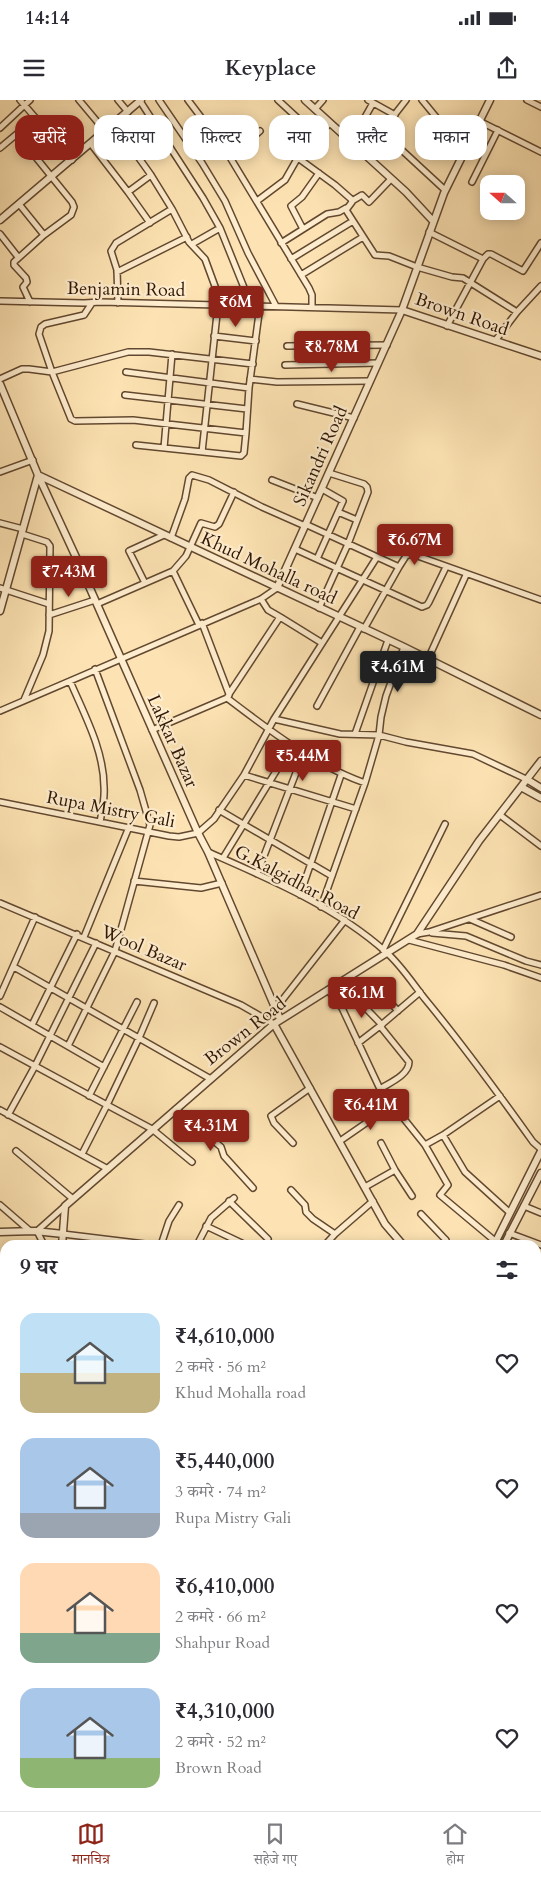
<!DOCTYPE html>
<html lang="hi">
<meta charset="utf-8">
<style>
:root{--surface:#fff;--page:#f2f2f3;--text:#2b2b33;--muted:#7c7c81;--line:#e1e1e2;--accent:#8f2418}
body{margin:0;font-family:Cardo,"Noto Serif Devanagari",serif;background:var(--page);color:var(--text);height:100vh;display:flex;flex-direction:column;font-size:19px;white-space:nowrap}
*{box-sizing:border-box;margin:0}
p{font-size:16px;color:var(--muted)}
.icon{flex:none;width:28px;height:28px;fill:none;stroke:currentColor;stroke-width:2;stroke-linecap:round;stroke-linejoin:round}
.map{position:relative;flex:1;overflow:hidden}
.panel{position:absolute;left:0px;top:1140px;width:541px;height:571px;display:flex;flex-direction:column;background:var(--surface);border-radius:15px 15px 0 0;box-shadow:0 2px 12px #0003}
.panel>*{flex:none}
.guide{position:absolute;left:15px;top:15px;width:511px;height:45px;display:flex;gap:10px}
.needle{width:32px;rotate:291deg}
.controls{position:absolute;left:480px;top:75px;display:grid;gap:10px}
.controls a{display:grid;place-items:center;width:45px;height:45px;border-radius:10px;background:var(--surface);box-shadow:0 2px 12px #0003;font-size:25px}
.price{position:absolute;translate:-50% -42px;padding:0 11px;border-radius:5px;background:var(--accent);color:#fff;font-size:16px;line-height:32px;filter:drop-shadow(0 1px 2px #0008)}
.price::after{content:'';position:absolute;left:50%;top:30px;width:15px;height:11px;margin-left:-8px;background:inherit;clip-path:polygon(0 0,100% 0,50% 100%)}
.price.on{background:#222;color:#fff}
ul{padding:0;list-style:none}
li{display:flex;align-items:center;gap:15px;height:125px;padding:0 20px}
li span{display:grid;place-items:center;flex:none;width:140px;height:100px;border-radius:15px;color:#555}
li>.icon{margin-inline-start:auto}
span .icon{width:60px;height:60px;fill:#fffc;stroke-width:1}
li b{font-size:21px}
h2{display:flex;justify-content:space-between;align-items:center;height:60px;padding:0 20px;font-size:21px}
.tag{padding:0 18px;border-radius:15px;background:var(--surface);box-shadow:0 2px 12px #0003;font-size:18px;line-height:45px}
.tag.on{background:var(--accent);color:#fff}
.status{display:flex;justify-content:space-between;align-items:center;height:35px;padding:0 25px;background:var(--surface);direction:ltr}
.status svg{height:14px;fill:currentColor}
header{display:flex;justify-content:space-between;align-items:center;height:65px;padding:0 20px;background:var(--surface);font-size:22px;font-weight:700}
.tabs{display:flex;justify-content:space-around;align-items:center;height:70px;border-top:1px solid var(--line);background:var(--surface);font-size:14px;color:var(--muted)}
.tabs a{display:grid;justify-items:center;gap:2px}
.tabs .on{color:var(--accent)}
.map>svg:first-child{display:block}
</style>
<div class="status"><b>14:14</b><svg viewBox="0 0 49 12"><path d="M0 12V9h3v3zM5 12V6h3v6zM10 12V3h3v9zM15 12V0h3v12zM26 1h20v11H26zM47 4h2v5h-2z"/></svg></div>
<header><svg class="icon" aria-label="menu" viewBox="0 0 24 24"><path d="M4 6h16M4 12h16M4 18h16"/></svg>Keyplace<svg class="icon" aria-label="share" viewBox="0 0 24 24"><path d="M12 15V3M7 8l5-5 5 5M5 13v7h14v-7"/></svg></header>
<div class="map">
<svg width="541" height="1711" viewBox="0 0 541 1711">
<rect width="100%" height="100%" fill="#fde3b3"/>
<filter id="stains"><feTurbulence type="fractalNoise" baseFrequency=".004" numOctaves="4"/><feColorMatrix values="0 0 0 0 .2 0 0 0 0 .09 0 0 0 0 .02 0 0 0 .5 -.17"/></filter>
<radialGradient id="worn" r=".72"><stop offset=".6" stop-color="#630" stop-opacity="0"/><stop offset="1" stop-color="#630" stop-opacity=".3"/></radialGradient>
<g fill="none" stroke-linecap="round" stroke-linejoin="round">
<!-- minor casing -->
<g stroke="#624830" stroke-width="8">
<path id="minor" d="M20 0 72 60
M79 0 105 31
M118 0 128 12
M159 0 202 63 225 101 248 153 276 206
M188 0 225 49 309 188 312 195V207
M278 0 317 36
M368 0 395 15
M422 0 464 51
M527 0 541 7
M140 1 203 98 220 128 251 205
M315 9 323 0
M479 21 541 52
M114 23 151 75 172 109 189 142 205 159 216 189 218 205 202 352
M0 28 30 0
M379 29 445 90
M17 34 72 102 74 107 71 115 44 135
M351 42 373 3
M91 44 128 92 150 123
M0 48 36 18
M358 49 392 18 406 0
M230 57 260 31
M298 58 335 85 351 99 352 102 346 110 375 155 389 156 417 167 452 177 463 178 517 212
M472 82 498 30
M128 92 151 75
M257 101 285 80 301 52 330 23
M352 101 362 95 369 102 391 79
M19 104 44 135 14 162V165L26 178 27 182 23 187 30 202
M303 129 291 106 302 97 319 73
M429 132 483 159 447 226
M0 134 18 157
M281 143 327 114 339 112 346 108
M192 144 220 128
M291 159 353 121
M483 159 488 154H491L523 171 541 143
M117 172 187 137
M301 175 363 137
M0 201 84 203 101 202 402 210
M92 203 84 215 45 224 41 227 39 234 52 272 71 319 75 321 133 320 246 333 249 288 260 206
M118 203 117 170 111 151 116 143 172 109
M214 236 256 241
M495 241 517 212 541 186
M287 246 387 245
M285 265 378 263
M126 272 249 288
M0 279 22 269H29L52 272 128 252H149L253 264
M250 279 277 282 370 281
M125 295 247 309
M297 304 354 318
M136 345 241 356 244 353 246 333
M164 348 172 254
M0 372 33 360
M272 380 318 398
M338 412 357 420
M0 423 23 429
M305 424 399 467 406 456 412 454 541 500
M22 434 47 442 50 446 49 531 43 555 24 600
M171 438 185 399 189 378 192 375 209 380 262 407 305 426
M295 449 422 507 427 505 429 502 446 467
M317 459 343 401 322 389
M173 471 199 525
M145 483 129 451 164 435
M0 488 49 504
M97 504 173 471 186 456 201 423 215 427 219 424 234 392
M319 508 348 444 368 392 367 387 364 384 329 373
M49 515 95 500
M280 517 322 543
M202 523 229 594 280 517 268 510 261 499
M364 529 399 467
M428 559 466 475
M70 581C84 614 104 650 104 687 105 699 102 711 100 722
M227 598C269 630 314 665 365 683
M317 606 360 527
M0 611 261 499 277 488
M274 619 340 634 379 635 406 642 473 654 528 680
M152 630 227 598 229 595
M355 634 388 540
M244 675 356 709
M0 702 169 736 179 737 198 733 214 719 244 675 274 619 377 457
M219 710 332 776
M500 715 541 746
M208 752C270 779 336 807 386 852 401 865 413 884 425 899 463 945 498 993 533 1042L541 1049
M223 758 292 645
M257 774 304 652
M134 781 201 788 222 783
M300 795 341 675
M0 803 241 905 274 924
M321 807 365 683 379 635 381 617 386 596 404 547
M470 819 511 837
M432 833 466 836 526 861 541 865
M417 834 429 832 541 795
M84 837 129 727
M409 840 504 865 541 878
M383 850 445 724
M14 867 209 978
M376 887 398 911
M328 890 342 908 380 989 425 1045
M0 896 35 817
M357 899 382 925
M0 907 104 967
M276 908 345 820
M32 925 77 834
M358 943 380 926 420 892
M68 946 115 851 150 725 140 690 95 569
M0 947 107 1005 139 938 154 903
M380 989C389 983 409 975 409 962L380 926
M89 996 137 902
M500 996 443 1035 465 1072 509 1112
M176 1009 221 1047 224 1056 253 1088
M0 1010 108 1069
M8 1015 35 966 96 843
M443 1035 425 1045 448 1085 440 1095 495 1141
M340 1041 392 1005
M293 1043 274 1023 271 1016 310 988
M16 1051 73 1099
M82 1054 107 1005 152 1029 192 1062
M395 1070 412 1096
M365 1087 395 1070 381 1043
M291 1090 305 1105 306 1112 313 1119 335 1134 373 1101
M229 1101 268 1139
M0 1105 30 1131
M524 1106 541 1113
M421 1114 443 1137 446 1140V1145
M206 1126 246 1145
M509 1133 541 1145
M63 1134 153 1145
M44 1145 37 1131 65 1106
M161 1145 169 1121 179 1105
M197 1145 211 1118 234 1098
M325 1145 335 1134
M536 1184 541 1186
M536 1212 541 1214
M536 1234 541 1236
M0 1242 5 1244
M0 1261 5 1263
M536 1288 541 1291
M0 1322 5 1324
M537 1351 541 1334
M536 1394H541
M536 1544 541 1547
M0 1634H5
M0 1662 5 1651
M64 1706V1711
M101 1706V1711
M202 1706V1711
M244 1706V1711
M265 1706 266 1711
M286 1706 290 1711
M275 1711 282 1706"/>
</g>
<!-- tertiary casing -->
<g stroke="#624830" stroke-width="9">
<path id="tertiary" d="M305 0 406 92 433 121
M0 120 141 0
M402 210 541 256
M0 284 38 375 81 468 198 733 208 752 280 919
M38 375 404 547 541 615
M277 488 402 210 444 93 490 0
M0 511 38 375
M528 680 541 688
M521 687 541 698
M274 924 385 1124 403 1145
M0 1132 35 1131 63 1134
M62 1145 65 1106 274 924 417 834 479 741 541 661
M494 1145 541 1051
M504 1145 541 1073
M0 1365 5 1348
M0 1373H5
M536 1652H541
M324 1706V1711"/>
</g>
<!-- secondary casing -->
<g stroke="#2f1504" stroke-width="10">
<path id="secondary" d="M307 1706V1711
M316 1706 317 1711"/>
</g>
<!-- primary casing -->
<g stroke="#2f1504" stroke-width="10">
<path id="primary" d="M536 1372H541
M0 1379H5
M536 1379H541
M0 1386H5"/>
</g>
<!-- minor -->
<use href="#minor" stroke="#feedce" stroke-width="5"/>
<!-- tertiary -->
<use href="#tertiary" stroke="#feedce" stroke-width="6"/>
<!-- secondary -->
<use href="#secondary" stroke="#feedce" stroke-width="8"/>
<!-- primary -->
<use href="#primary" stroke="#fde3b3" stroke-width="8"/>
<!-- rail -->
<path stroke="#2f1504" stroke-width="2" stroke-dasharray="9 9" stroke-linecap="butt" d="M536 1420 541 1418
M536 1429 541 1428
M0 1515H5
M0 1528H5"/>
</g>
<g text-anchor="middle" stroke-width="4.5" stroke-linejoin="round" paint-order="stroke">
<!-- street labels -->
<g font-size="18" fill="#2f1504" stroke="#feedce">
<text transform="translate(126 189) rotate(1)" y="6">Benjamin Road</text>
<text transform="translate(462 214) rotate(19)" y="6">Brown Road</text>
<text transform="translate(320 356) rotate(-66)" y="6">Sikandri Road</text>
<text transform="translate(269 468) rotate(25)" y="6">Khud Mohalla road</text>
<text transform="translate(173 641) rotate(66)" y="6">Lakkar Bazar</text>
<text transform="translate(111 709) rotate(11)" y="6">Rupa Mistry Gali</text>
<text transform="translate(297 782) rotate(28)" y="6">G.Kalgidhar Road</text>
<text transform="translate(144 848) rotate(23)" y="6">Wool Bazar</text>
<text transform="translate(245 931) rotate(-38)" y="6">Brown Road</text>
</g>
</g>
<rect width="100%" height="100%" filter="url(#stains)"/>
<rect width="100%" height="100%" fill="url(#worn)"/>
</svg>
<div class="controls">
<a><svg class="needle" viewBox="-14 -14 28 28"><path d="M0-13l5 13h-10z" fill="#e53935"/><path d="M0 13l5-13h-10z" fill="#7c7c81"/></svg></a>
</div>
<b class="price" style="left:236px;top:228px">₹6M</b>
<b class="price" style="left:332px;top:273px">₹8.78M</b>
<b class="price" style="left:415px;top:466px">₹6.67M</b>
<b class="price" style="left:69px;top:498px">₹7.43M</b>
<b class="price on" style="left:398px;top:593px">₹4.61M</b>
<b class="price" style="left:303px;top:682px">₹5.44M</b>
<b class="price" style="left:362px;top:919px">₹6.1M</b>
<b class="price" style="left:371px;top:1031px">₹6.41M</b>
<b class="price" style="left:211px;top:1052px">₹4.31M</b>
<div class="guide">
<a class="tag on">खरीदें</a>
<a class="tag">किराया</a>
<a class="tag">फ़िल्टर</a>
<a class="tag">नया</a>
<a class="tag">फ़्लैट</a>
<a class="tag">मकान</a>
</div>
<section class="panel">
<h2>9 घर<svg class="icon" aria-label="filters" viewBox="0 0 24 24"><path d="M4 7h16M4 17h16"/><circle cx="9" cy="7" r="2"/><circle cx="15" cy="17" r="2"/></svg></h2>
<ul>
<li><span style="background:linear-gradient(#bfe0f5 60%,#c2b280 0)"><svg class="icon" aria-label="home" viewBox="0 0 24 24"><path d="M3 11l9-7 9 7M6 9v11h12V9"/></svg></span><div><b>₹4,610,000</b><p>2 कमरे · 56 m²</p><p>Khud Mohalla road</p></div><svg class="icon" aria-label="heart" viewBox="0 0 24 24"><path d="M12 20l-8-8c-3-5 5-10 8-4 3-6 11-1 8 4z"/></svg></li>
<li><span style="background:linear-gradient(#a9c7e8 75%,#9aa5b1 0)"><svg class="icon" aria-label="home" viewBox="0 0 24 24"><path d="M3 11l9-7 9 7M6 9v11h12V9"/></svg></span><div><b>₹5,440,000</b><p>3 कमरे · 74 m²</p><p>Rupa Mistry Gali</p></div><svg class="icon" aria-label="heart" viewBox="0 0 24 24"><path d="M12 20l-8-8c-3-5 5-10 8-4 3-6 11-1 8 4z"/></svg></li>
<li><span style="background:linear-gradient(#ffd9b3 70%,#7fa58c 0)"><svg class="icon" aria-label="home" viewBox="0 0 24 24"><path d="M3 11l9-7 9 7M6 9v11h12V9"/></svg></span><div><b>₹6,410,000</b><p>2 कमरे · 66 m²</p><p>Shahpur Road</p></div><svg class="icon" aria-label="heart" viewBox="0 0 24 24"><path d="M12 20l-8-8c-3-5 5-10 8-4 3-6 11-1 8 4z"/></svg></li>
<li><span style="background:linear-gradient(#a9c7e8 70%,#8fb573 0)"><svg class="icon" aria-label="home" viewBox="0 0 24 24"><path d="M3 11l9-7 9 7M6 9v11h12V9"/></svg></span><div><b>₹4,310,000</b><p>2 कमरे · 52 m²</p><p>Brown Road</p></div><svg class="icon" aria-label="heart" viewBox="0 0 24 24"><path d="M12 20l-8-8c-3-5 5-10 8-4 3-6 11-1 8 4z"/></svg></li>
</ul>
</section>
</div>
<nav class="tabs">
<a class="on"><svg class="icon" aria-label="map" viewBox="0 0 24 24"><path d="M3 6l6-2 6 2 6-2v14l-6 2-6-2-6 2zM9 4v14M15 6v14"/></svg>मानचित्र</a>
<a><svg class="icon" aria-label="saved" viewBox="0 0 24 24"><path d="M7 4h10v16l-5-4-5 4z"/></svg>सहेजे गए</a>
<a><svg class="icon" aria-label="home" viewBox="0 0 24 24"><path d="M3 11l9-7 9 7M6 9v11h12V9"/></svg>होम</a>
</nav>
